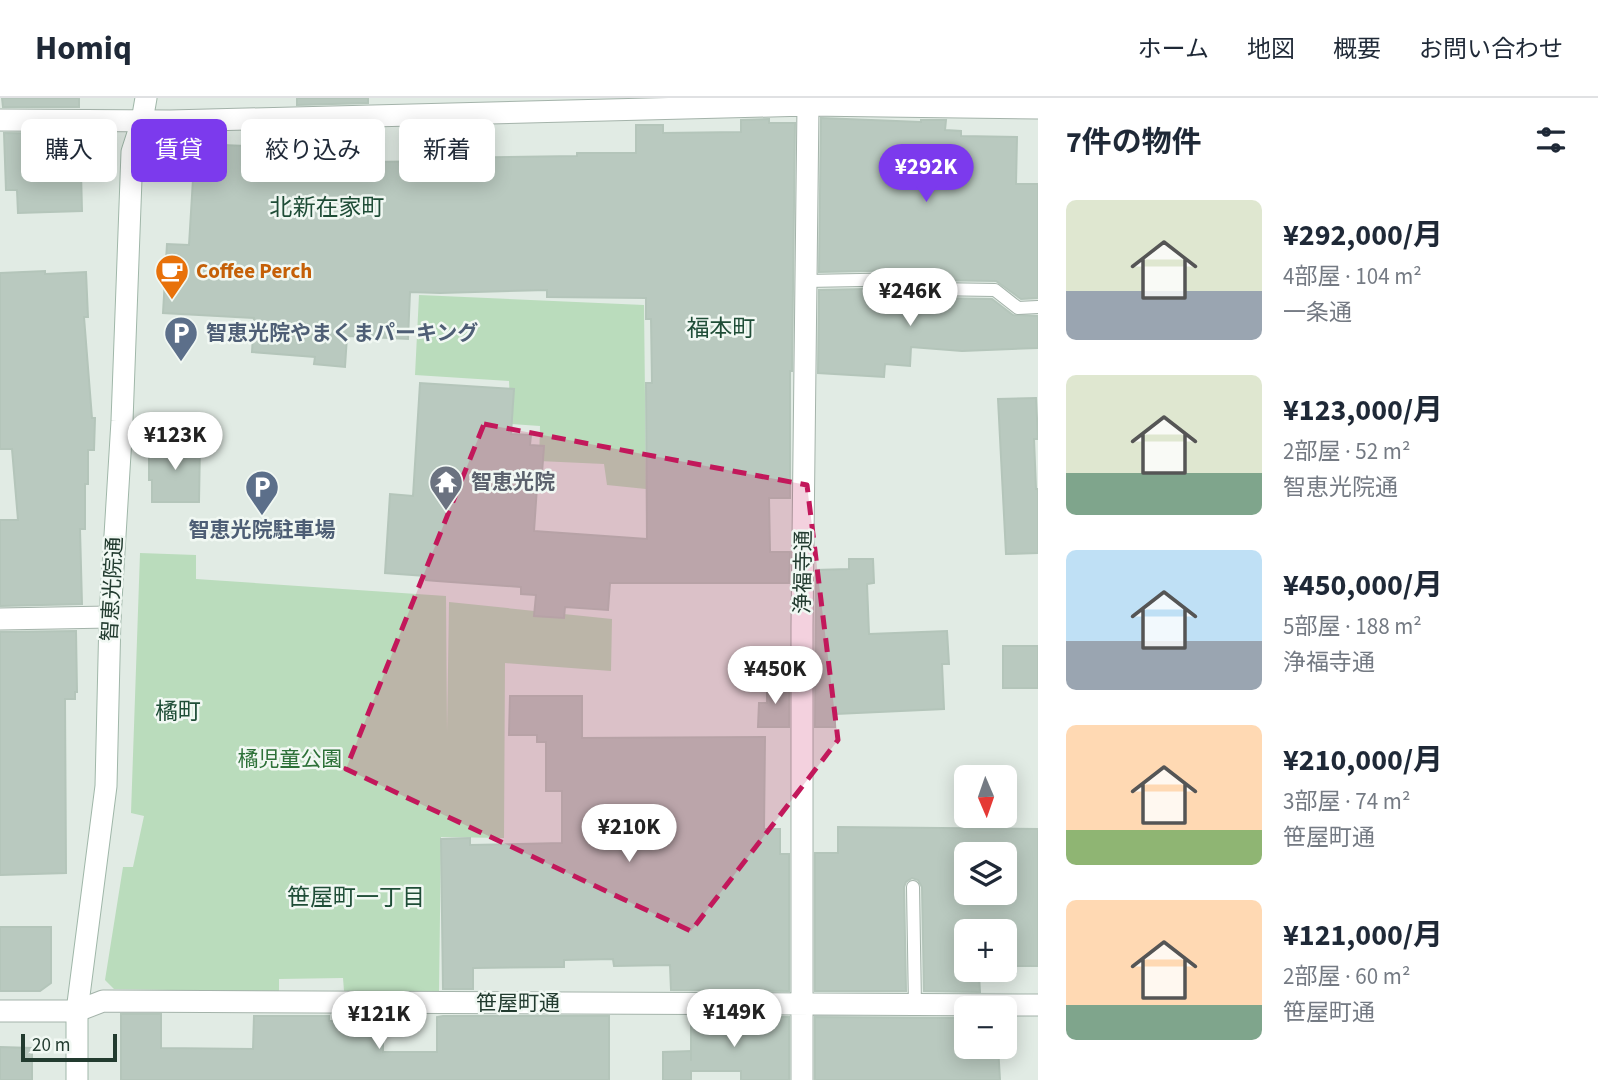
<!DOCTYPE html>
<html lang="ja">
<meta charset="utf-8">
<style>
:root{--surface:#fff;--page:#f6f6f7;--text:#1f2937;--muted:#747a83;--line:#e0e1e3;--accent:#7c3aed}
body{margin:0;font-family:"Source Sans 3","Noto Sans JP",sans-serif;background:var(--page);color:var(--text);height:100vh;display:flex;flex-direction:column;font-size:26px;white-space:nowrap}
*{box-sizing:border-box;margin:0}
p{font-size:23px;color:var(--muted)}
.icon{flex:none;width:38px;height:38px;fill:none;stroke:currentColor;stroke-width:2;stroke-linecap:round;stroke-linejoin:round}
.map{position:relative;flex:1;overflow:hidden}
.side{display:flex;flex-direction:column;background:var(--surface);width:560px}
.side>*{flex:none}
.hud{position:absolute;left:21px;top:21px;width:665px;height:63px;display:flex;gap:14px}
.needle{width:46px;rotate:178deg}
.buttons{position:absolute;left:954px;top:667px;display:grid;gap:14px}
.buttons a{display:grid;place-items:center;width:63px;height:63px;border-radius:10px;background:var(--surface);box-shadow:0 4px 18px #0003;font-size:35px}
.scale{position:absolute;left:21px;bottom:18px;width:96px;box-sizing:border-box;padding-left:7px;border:4px solid #223b2f;border-top:0;font-size:19px;line-height:24px;white-space:nowrap;color:#223b2f;-webkit-text-stroke:5px #f1f8f3;paint-order:stroke}
.price{position:absolute;translate:-50% -60px;padding:0 16px;border-radius:24px;background:#fff;color:#222;font-size:23px;line-height:46px;filter:drop-shadow(0 2px 4px #0008)}
.price::after{content:'';position:absolute;left:50%;top:42px;width:21px;height:16px;margin-left:-10px;background:inherit;clip-path:polygon(0 0,100% 0,50% 100%)}
.price.current{background:var(--accent);color:#fff}
ul{padding:0;list-style:none}
li{display:flex;align-items:center;gap:21px;height:175px;padding:0 28px}
li span{display:grid;place-items:center;flex:none;width:196px;height:140px;border-radius:10px;color:#555}
li>.icon{margin-inline-start:auto}
span .icon{width:84px;height:84px;fill:#fffc;stroke-width:1}
li b{font-size:30px}
h2{display:flex;justify-content:space-between;align-items:center;height:84px;padding:0 28px;font-size:30px}
.tag{padding:0 24px;border-radius:10px;background:var(--surface);box-shadow:0 4px 18px #0003;font-size:24px;line-height:63px}
.tag.current{background:var(--accent);color:#fff}
header{display:flex;align-items:center;gap:42px;box-sizing:border-box;height:98px;padding:0 35px;background:var(--surface);border-bottom:2px solid var(--line)}
header strong{font-size:33px}
nav{display:flex;gap:38px;margin-inline-start:auto;font-size:24px}
main{display:flex;flex:1;min-height:0}
.map>svg:first-child{display:block}
</style>
<header>
<strong>Homiq</strong>
<nav><a>ホーム</a><a>地図</a><a>概要</a><a>お問い合わせ</a></nav>
</header>
<main>
<div class="map">
<svg width="1038" height="982" viewBox="0 0 1038 982">
<rect width="100%" height="100%" fill="#e1ebe4"/>
<!-- green -->
<path fill="#badcbc" d="M419 197 644 207 646 391 607 387 604 366 539 363 540 328 511 326 509 283 415 277Z
M140 455 196 457V481L446 498 447 635 449 504 612 521 611 573 505 565 504 740 441 739 439 893H344L343 880 279 881V894L114 891 105 882 123 769H133L144 718 131 715Z"/>
<!-- building -->
<path fill="#b9c9bf" stroke="#b4c5ba" stroke-width="2" fill-rule="evenodd" d="M2 0H79V9H3Z
M297 0H368V5L297 7Z
M821 20 921 24V22H946L945 32 961 33V38L1017 39 1016 86H1038V200L1021 201 996 183 933 182 914 172 819 174Z
M769 21V25H795L792 273H790V400H769L770 454H790L789 485H610L608 512 565 509 564 520 534 518 536 497 521 496V489L437 483 426 482V478L385 475 390 396 413 398 420 285 514 291 511 336 531 337 530 347 544 348 542 375 538 374 534 433 647 441 646 285H652L651 221H646V200L547 199V192L440 195 410 194 408 241 347 238 345 269 314 266 315 259 252 254 254 220 163 215 167 146 189 147 193 81 174 80 176 45 246 48V46L274 45V34L369 31 371 64 443 63V60L577 58V55H636V27H663V35L741 34V22Z
M4 35 80 36 82 113 18 115 17 92H6Z
M45 173V176L86 174 88 219H84L92 320H95L94 352H88V386H85V431H80L82 506 0 508V422H18L12 351H0V175Z
M912 190 930 200 992 201 1013 217 1038 218V250L962 253 911 249 910 268 885 266 884 279 818 275 819 192Z
M1036 300 1038 341H1034L1036 391H1038V455L1006 456 998 301Z
M149 345 200 346 199 404H152V382H149Z
M849 461H873L874 485 867 486 869 536 947 533 949 566H942L944 611 835 616V629H815L816 472 849 471Z
M76 533 77 594H75V601H65L66 775 0 777V534Z
M1003 548H1038V590H1003Z
M767 583H789V629H758L759 605H767Z
M510 598H582V640L765 639 764 731H780V756H789V893L671 892 670 867 614 868 613 861 564 862V869L473 870V891H443L441 741 470 740V747L562 745V693H546V644H537V637H509Z
M838 729 1038 731V868H1016V875L979 877 980 894 924 893 922 789 918 782 912 780 906 784 904 789 906 893H815V755H838ZM966 756H1004V794H966ZM966 833H1004V872H966Z
M0 829H51V885L40 893H0Z
M121 916H161V950L253 951 254 918H329V923H383V954H437V919L443 918H609V982H121Z
M691 919H789V982H741V973H691V982H663V954L691 953V963Z
M815 919 966 920V948H998L1000 982H815Z
M0 949 32 950V982H0Z"/>
<g fill="none" stroke-linecap="round" stroke-linejoin="round">
<!-- lane casing -->
<g stroke="#a4b3aa" stroke-width="14">
<path id="lane" d="M806 183 914 181 931 191 995 192 1018 210 1038 209
M913 789 915 908"/>
</g>
<!-- street casing -->
<g stroke="#a4b3aa" stroke-width="23">
<path id="street" d="M0 22 170 23 808 7 1038 10
M0 521 110 519
M0 913H77L103 903 1038 907
M802 982V528L808 7"/>
</g>
<!-- secondary casing -->
<g stroke="#a0b7a9" stroke-width="23">
<path id="secondary" d="M77 982V913L106 688 110 519 122 323 132 54 142 23 146 0"/>
</g>
<!-- lane -->
<use href="#lane" stroke="#fff" stroke-width="12"/>
<!-- street -->
<use href="#street" stroke="#fff" stroke-width="21"/>
<!-- secondary -->
<use href="#secondary" stroke="#fff" stroke-width="21"/>
</g>
<!-- marked area -->
<path fill="#c2185b" fill-opacity="0.2" stroke="#c2185b" stroke-width="5" stroke-dasharray="14 9" stroke-linejoin="round" d="M484 326 807 387 838 642 691 833 346 671Z"/>
<!-- icons -->
<defs>
<g id="cafe-pin" transform="scale(1.75)"><path d="M0 17L-7.5 6A9.5 9.5 0 1 1 7.5 6Z" fill="#e8710a" stroke="#f1f8f3"/><path d="M-5.5-4.5H6V0H3Q3 3.5 0 3.5H-2.5Q-5.5 3.5-5.5 0ZM3-3.2v2h1.7v-2ZM-6 4.5H4V6H-6Z" fill="#fff"/></g>
<g id="parking-pin" transform="scale(1.75)"><path d="M0 17L-7.5 6A9.5 9.5 0 1 1 7.5 6Z" fill="#5c6f8a" stroke="#f1f8f3"/><path d="M-3.5-5.5H1a3.5 3.5 0 0 1 0 7H-1V5.5H-3.5ZM-1-3.4V-.6H.8a1.4 1.4 0 0 0 0-2.8Z" fill="#fff"/></g>
<g id="temple-pin" transform="scale(1.75)"><path d="M0 17L-7.5 6A9.5 9.5 0 1 1 7.5 6Z" fill="#6b7280" stroke="#f1f8f3"/><path d="M0-6L5-2H3V0L6.5 2.5H4V6H1.5V3h-3V6H-4V2.5H-6.5L-3 0V-2H-5Z" fill="#fff"/></g>
</defs>
<g fill-rule="evenodd">
<use href="#cafe-pin" x="172" y="173"/>
<use href="#parking-pin" x="181" y="235"/>
<use href="#temple-pin" x="446" y="384"/>
<use href="#parking-pin" x="262" y="389"/>
</g>
<g text-anchor="middle" stroke-width="5" stroke-linejoin="round" paint-order="stroke">
<!-- food labels -->
<g font-size="21" font-weight="bold" fill="#c56008" stroke="#f1f8f3" text-anchor="start">
<text x="196" y="180">Coffee Perch</text>
</g>
<!-- service labels -->
<g font-size="21" font-weight="bold" fill="#4e5e75" stroke="#f1f8f3" text-anchor="start">
<text x="206" y="242">智恵光院やまくまパーキング</text>
<text x="262" y="439" text-anchor="middle">智恵光院駐車場</text>
</g>
<!-- worship labels -->
<g font-size="21" font-weight="bold" fill="#5b616d" stroke="#f1f8f3" text-anchor="start">
<text x="471" y="391">智恵光院</text>
</g>
<!-- street labels -->
<g font-size="21" fill="#223b2f" stroke="#f1f8f3">
<text transform="translate(803 474) rotate(-89)" y="7">浄福寺通</text>
<text transform="translate(112 491) rotate(-87)" y="7">智恵光院通</text>
<text x="518" y="912">笹屋町通</text>
</g>
<!-- park labels -->
<g font-size="21" fill="#2d7138" stroke="#f1f8f3">
<text x="290" y="668">橘児童公園</text>
</g>
<!-- neighbourhood labels -->
<g font-size="23" fill="#1f4d37" stroke="#f1f8f3">
<text x="327" y="117">北新在家町</text>
<text x="721" y="238">福本町</text>
<text x="178" y="621">橘町</text>
<text x="356" y="807">笹屋町一丁目</text>
</g>
</g>
</svg>
<div class="buttons">
<a><svg class="needle" viewBox="-14 -14 28 28"><path d="M0-13l5 13h-10z" fill="#e53935"/><path d="M0 13l5-13h-10z" fill="#747a83"/></svg></a>
<a><svg class="icon" aria-label="layers" viewBox="0 0 24 24"><path d="M12 4l9 5-9 5-9-5zM3 14l9 5 9-5"/></svg></a>
<a>+</a>
<a>−</a>
</div>
<div class="scale">20 m</div>
<b class="price current" style="left:926px;top:106px">¥292K</b>
<b class="price" style="left:910px;top:230px">¥246K</b>
<b class="price" style="left:175px;top:374px">¥123K</b>
<b class="price" style="left:775px;top:608px">¥450K</b>
<b class="price" style="left:629px;top:766px">¥210K</b>
<b class="price" style="left:734px;top:951px">¥149K</b>
<b class="price" style="left:379px;top:953px">¥121K</b>
<div class="hud">
<a class="tag">購入</a>
<a class="tag current">賃貸</a>
<a class="tag">絞り込み</a>
<a class="tag">新着</a>
</div>
</div>
<section class="side">
<h2>7件の物件<svg class="icon" aria-label="filters" viewBox="0 0 24 24"><path d="M4 7h16M4 17h16"/><circle cx="9" cy="7" r="2"/><circle cx="15" cy="17" r="2"/></svg></h2>
<ul>
<li><span style="background:linear-gradient(#dfe7d0 65%,#9aa5b1 0)"><svg class="icon" aria-label="home" viewBox="0 0 24 24"><path d="M3 11l9-7 9 7M6 9v11h12V9"/></svg></span><div><b>¥292,000/月</b><p>4部屋 · 104 m²</p><p>一条通</p></div></li>
<li><span style="background:linear-gradient(#dfe7d0 70%,#7fa58c 0)"><svg class="icon" aria-label="home" viewBox="0 0 24 24"><path d="M3 11l9-7 9 7M6 9v11h12V9"/></svg></span><div><b>¥123,000/月</b><p>2部屋 · 52 m²</p><p>智恵光院通</p></div></li>
<li><span style="background:linear-gradient(#bfe0f5 65%,#9aa5b1 0)"><svg class="icon" aria-label="home" viewBox="0 0 24 24"><path d="M3 11l9-7 9 7M6 9v11h12V9"/></svg></span><div><b>¥450,000/月</b><p>5部屋 · 188 m²</p><p>浄福寺通</p></div></li>
<li><span style="background:linear-gradient(#ffd9b3 75%,#8fb573 0)"><svg class="icon" aria-label="home" viewBox="0 0 24 24"><path d="M3 11l9-7 9 7M6 9v11h12V9"/></svg></span><div><b>¥210,000/月</b><p>3部屋 · 74 m²</p><p>笹屋町通</p></div></li>
<li><span style="background:linear-gradient(#ffd9b3 75%,#7fa58c 0)"><svg class="icon" aria-label="home" viewBox="0 0 24 24"><path d="M3 11l9-7 9 7M6 9v11h12V9"/></svg></span><div><b>¥121,000/月</b><p>2部屋 · 60 m²</p><p>笹屋町通</p></div></li>
</ul>
</section>
</main>
